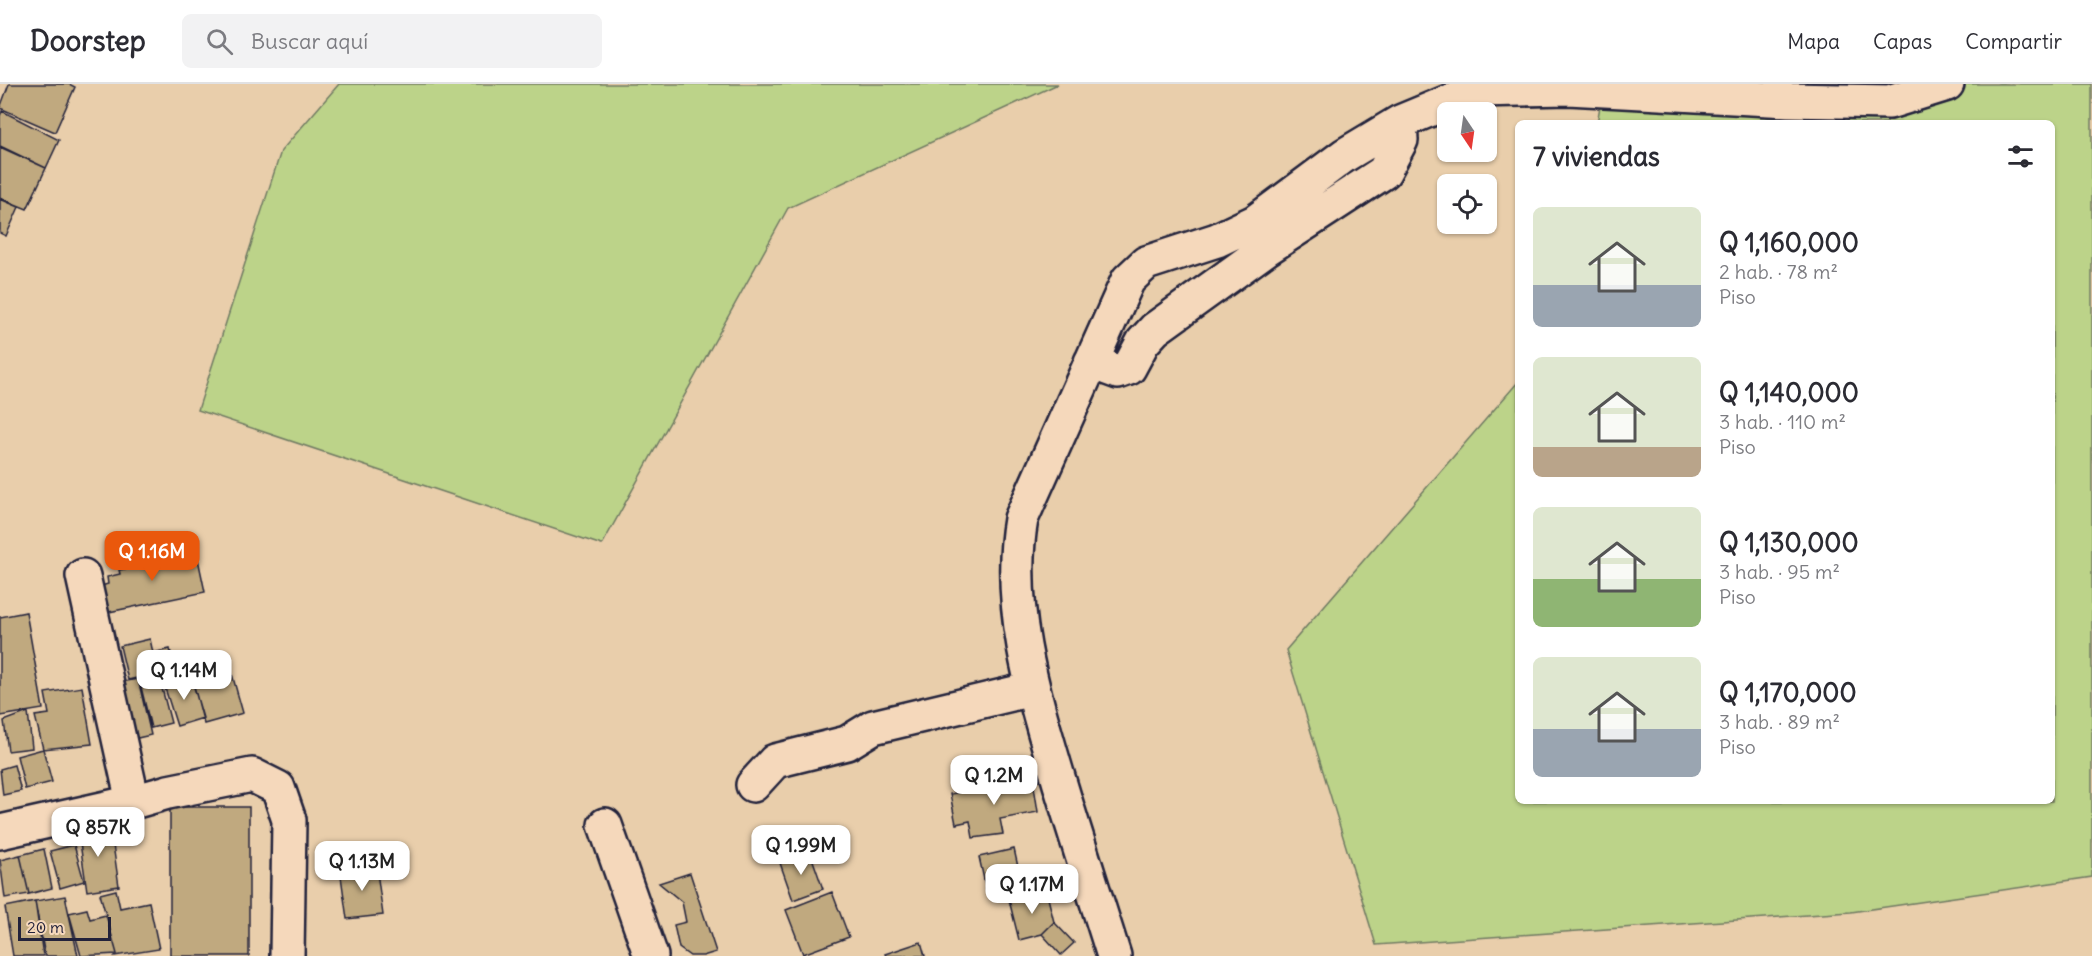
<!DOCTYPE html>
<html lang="es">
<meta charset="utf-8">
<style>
:root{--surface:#fff;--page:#f2f2f3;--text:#2b2b33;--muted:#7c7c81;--line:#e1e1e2;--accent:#ea580c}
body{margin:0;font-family:Delius,sans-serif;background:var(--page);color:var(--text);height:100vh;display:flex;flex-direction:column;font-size:22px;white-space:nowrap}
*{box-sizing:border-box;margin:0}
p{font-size:20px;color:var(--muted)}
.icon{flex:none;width:33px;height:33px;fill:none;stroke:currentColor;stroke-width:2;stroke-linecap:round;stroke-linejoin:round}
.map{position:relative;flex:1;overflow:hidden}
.side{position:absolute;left:1515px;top:36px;width:540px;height:684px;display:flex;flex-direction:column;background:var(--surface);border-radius:9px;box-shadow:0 2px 4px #0004}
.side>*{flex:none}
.needle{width:39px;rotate:167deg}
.controls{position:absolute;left:1437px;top:18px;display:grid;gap:12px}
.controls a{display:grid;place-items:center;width:60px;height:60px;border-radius:9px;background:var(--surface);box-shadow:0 2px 4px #0004;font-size:30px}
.scale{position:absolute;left:18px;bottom:15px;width:93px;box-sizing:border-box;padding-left:6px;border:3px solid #22223b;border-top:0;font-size:16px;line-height:21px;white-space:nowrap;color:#22223b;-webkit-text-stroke:4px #f5d8bb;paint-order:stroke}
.price{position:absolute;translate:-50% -51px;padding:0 14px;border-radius:12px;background:#fff;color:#222;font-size:20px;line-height:39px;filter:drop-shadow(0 2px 3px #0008)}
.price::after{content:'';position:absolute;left:50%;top:36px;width:18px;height:14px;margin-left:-9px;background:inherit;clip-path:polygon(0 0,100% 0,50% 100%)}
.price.on{background:var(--accent);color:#fff}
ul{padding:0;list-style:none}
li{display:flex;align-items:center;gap:18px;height:150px;padding:0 18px}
li span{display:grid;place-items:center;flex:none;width:168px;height:120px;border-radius:9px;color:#555}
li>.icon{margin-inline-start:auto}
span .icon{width:72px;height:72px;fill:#fffc;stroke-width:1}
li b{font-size:26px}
h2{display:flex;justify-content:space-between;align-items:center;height:72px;padding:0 18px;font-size:26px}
header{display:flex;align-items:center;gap:36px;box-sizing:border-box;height:84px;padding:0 30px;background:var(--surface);border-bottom:2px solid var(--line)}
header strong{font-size:28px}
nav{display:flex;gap:33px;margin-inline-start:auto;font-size:21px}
.search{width:420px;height:54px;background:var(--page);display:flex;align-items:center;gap:15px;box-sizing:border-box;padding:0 21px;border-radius:9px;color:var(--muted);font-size:22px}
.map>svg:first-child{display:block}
</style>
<header>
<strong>Doorstep</strong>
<div class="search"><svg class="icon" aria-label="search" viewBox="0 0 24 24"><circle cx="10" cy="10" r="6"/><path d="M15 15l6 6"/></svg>Buscar aquí</div>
<nav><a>Mapa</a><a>Capas</a><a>Compartir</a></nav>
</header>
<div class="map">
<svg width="2092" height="872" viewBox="0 0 2092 872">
<rect width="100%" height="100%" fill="#e9ceab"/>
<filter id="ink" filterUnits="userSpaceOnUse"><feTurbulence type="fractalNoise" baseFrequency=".0167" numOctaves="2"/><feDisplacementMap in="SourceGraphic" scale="12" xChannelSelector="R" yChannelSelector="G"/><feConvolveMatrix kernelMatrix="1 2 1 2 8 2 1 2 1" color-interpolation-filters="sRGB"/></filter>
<g filter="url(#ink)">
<!-- green -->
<path fill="#bcd389" stroke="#6f7a62" stroke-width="1.5" d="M339 0H1058L788 124 602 461 198 326 281 67Z
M1604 0H2092V793L1851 828 1376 861 1286 566 1518 298V717H2052V39H1597Z"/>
<!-- building -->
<path fill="#c0a97f" stroke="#22223b" stroke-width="1.5" d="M9 0H69L75 3 55 48 0 24Z
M2 27 59 56 46 84 0 62V32Z
M0 63 46 84 27 125 0 114Z
M0 115 19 123 6 152 0 149Z
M170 466 173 480 198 475 205 508 104 529 98 503 108 500 107 493 120 490 119 486 136 483 138 472Z
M26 528 43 625 0 632V533Z
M150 555 153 569 170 565 175 585 128 596 120 562Z
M226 569 243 629 204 640 188 579Z
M191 593 203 634 177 642 164 601Z
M138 595 151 651 133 655 116 599Z
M160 597 171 639 151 644 141 603Z
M82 603 92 660 43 665 35 632 49 630 45 609Z
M28 628 32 664 8 667 4 637Z
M43 665 52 698 25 705 17 672Z
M14 681 21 707 3 711 0 685Z
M1033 696 1038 728 1000 735 1003 750 973 754 970 737 956 740 950 710Z
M170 723H249V872H170Z
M110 740 119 802 87 807 78 745Z
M74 761 84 797 60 804 50 767Z
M44 765 52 804 29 810 20 771Z
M1014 765 1022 801 987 809 979 773Z
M810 768 823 805 793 816 780 779Z
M20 771 29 810 5 814 0 776Z
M376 781 383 831 347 835 340 785Z
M690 789 716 868 703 872H690L679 864 674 841 686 838 682 818 659 799Z
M116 806 120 824 149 818 159 865 115 872 117 870 100 810Z
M1046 806 1054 838 1042 850 1019 856 1009 816Z
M832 808 849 853 803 870 786 826Z
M65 812 78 872H45L35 817Z
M35 817 43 872H13L5 823Z
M87 825 90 835 106 831 117 870 81 872 69 829Z
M1054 838 1074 859 1061 871 1042 850Z
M921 858 925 872H886L885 870Z"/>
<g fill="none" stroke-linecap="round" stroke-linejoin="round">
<!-- minor casing -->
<g stroke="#22223b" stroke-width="38">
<path id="minor" d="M1091 278 1118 288 1129 284 1143 258 1155 245 1266 165 1384 88 1401 56 1400 38
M83 492 133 718
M753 701 775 677 847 659 873 643 1032 605
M605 741 651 872
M0 748 133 718 168 708 252 691 278 704 289 736 287 872
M1114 872C1095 811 1075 751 1057 690 1033 609 1006 520 1021 435L1128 196 1146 179 1217 156 1255 138 1345 71 1400 38 1477 6 1568 4 1788 16 1889 18 1947 0"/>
</g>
<!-- minor -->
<use href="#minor" stroke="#f5d8bb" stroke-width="33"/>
</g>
</g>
</svg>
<div class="controls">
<a><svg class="needle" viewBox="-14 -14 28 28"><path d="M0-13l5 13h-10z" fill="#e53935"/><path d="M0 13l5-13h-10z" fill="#7c7c81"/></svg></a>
<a><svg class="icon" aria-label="locate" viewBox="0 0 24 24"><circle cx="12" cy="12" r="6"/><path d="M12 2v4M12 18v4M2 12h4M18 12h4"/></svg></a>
</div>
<div class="scale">20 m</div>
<b class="price on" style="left:152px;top:498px">Q 1.16M</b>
<b class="price" style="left:184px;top:617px">Q 1.14M</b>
<b class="price" style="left:994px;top:722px">Q 1.2M</b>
<b class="price" style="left:98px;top:774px">Q 857K</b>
<b class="price" style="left:801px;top:792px">Q 1.99M</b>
<b class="price" style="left:362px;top:808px">Q 1.13M</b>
<b class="price" style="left:1032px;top:831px">Q 1.17M</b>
<section class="side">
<h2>7 viviendas<svg class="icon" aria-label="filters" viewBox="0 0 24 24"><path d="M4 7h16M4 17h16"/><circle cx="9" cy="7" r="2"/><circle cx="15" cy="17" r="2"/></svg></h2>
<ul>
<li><span style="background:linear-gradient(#dfe7d0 65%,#9aa5b1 0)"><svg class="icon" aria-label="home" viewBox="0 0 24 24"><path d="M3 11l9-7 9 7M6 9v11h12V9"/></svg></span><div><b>Q 1,160,000</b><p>2 hab. · 78 m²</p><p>Piso</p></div></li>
<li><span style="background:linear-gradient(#dfe7d0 75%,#b9a48a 0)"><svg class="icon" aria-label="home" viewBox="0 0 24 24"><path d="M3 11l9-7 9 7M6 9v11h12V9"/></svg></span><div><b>Q 1,140,000</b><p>3 hab. · 110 m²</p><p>Piso</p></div></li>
<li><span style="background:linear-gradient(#dfe7d0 60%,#8fb573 0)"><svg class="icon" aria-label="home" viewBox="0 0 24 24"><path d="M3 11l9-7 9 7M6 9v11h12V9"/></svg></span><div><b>Q 1,130,000</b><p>3 hab. · 95 m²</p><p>Piso</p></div></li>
<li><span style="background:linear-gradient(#dfe7d0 60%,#9aa5b1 0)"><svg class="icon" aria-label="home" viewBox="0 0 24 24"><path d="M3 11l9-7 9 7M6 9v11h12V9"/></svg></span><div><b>Q 1,170,000</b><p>3 hab. · 89 m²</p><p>Piso</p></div></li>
</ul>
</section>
</div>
